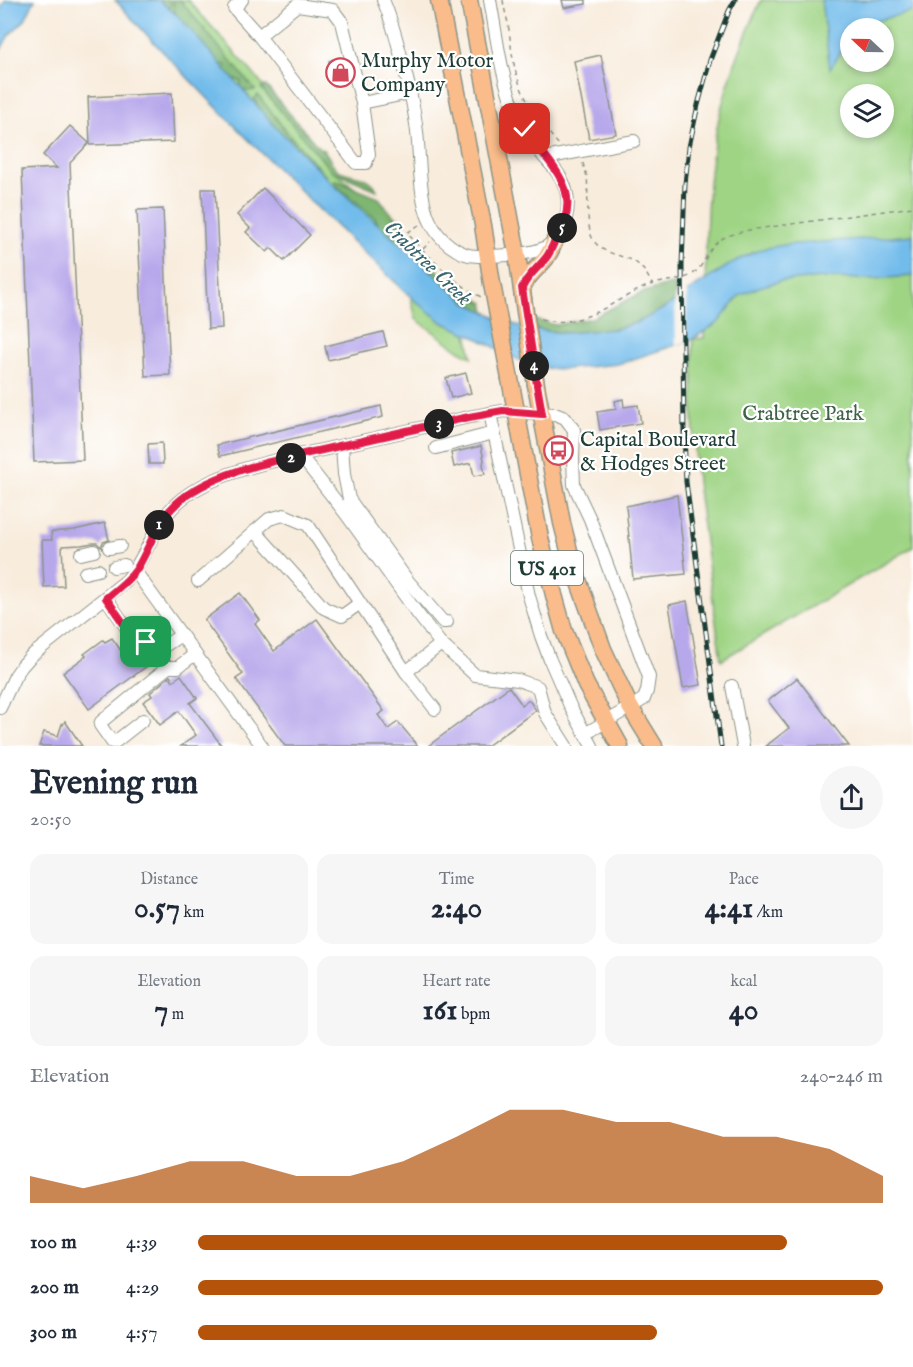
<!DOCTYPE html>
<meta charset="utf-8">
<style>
:root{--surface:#fff;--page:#f6f6f7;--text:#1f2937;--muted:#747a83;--accent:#b45309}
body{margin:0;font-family:"IM FELL English",serif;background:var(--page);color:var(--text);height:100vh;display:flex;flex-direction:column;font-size:22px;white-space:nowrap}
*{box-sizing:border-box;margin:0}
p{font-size:20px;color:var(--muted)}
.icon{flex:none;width:33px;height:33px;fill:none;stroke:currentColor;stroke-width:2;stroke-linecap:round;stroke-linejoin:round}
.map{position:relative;height:746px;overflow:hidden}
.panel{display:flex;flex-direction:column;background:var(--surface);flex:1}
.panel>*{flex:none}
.needle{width:39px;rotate:292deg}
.controls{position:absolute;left:840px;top:18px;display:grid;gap:12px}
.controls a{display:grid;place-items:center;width:54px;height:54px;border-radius:50%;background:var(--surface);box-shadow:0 3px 9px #0003;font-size:30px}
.pin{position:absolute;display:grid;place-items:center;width:51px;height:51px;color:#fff;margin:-26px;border-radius:12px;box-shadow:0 3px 9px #0006}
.km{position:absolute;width:30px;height:30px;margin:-15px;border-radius:50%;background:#222;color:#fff;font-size:16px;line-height:30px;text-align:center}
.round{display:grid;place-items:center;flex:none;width:63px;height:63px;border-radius:32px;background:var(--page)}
.summary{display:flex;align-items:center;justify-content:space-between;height:102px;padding:0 30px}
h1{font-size:33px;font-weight:700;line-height:45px}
.metrics{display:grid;grid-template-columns:repeat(3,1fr);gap:9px;height:102px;padding:6px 30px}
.metrics div{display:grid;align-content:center;border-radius:15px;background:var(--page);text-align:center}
.metrics b{font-size:30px;font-weight:700}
.metrics small{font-size:16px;font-weight:400}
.metrics p{font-size:16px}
.chart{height:168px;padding:12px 30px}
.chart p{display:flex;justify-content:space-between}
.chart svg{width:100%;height:108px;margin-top:6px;fill:var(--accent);opacity:.7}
ul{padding:0 30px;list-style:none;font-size:20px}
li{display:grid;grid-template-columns:96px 72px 1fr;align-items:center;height:45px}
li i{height:15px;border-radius:8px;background:var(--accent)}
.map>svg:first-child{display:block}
</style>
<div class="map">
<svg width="913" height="746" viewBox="0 0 913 746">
<rect width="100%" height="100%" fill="#fff"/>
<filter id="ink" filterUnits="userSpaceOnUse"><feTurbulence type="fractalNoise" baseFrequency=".0167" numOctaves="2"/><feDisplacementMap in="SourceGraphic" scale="12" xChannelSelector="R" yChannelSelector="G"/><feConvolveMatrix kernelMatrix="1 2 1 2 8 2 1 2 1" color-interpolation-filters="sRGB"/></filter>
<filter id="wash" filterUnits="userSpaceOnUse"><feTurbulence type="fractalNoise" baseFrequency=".008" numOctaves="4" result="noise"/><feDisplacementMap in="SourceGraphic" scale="24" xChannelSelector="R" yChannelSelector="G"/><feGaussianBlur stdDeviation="1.35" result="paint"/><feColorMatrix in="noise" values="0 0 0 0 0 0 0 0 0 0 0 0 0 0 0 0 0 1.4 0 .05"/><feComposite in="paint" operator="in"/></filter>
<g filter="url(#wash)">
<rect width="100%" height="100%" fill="#f8ecdc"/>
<g fill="#9fd484" stroke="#5f885c" stroke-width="1.5" fill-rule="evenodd">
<polygon points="132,0 188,0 252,72 326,165 367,198 402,221 404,269 463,315 472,357 460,351 416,319 404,269"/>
<path d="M761,0h152v547l-192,113 -24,-178 -4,-63v-80l11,-1c3,-66 -1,-134 11,-200 8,-48 26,-93 46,-138zM850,28h34v34h-34zM850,94h34v34h-34z"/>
</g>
<g fill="#7fb672" stroke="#4f7a53" stroke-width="1.5">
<polygon points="151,0 180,0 255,90 248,91 240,89 241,81 236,79 234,85 222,71 226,68 226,66 223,64 219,68 174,16 176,14 173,8 174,3 171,3 169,10"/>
<path d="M266,86l52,61c12,5 11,18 22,24 13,6 31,4 37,19l-45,-19 -71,-83z"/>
<polygon points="258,95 290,136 326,176 319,176 252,109 257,104 254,99"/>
<polygon points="335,180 379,198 419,248 412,248 397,237 385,234 380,228 375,218 335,184"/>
<path d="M421,255c19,18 40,37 63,48l2,9 -15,-3 -53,-44z"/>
<path d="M675,283v18c-40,30 -94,38 -142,27l-2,-9 25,6 36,-7 49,-25z"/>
</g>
<g fill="#72bceb" stroke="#487c90" stroke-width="1.5">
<polygon points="6,0 35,0 24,21 9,35 0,51 0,9"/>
<path d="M115,0h44l21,18 94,107 61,61 132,117 45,21 34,7 18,2 52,-4 23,-7 29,-16 25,-18 44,-28 24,-11 23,-4 129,-10v41l-41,3 -48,-1 -44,3 -21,6 -20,9 -21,27 -27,17 -73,24 -52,5 -22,-1 -27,-9 -40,-21 -35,-16 -30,-24c-102,-96 -203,-194 -297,-298z"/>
<polygon points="821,0 913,0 913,11 858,26 856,28 850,28 850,37 830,69"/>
</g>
<polygon fill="#f8ecdc" points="687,288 686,342 676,345 675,297"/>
<g id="blocks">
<g fill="#b7a7eb">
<polygon points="562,0 586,0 586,4 564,8"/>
<polygon points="601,55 616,134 589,139 574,61"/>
<polygon points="340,58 345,84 334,86 329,61"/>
<polygon points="172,93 174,142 90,145 88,97"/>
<polygon points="70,126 89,143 70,163 83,460 34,462 22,170 57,168 43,155"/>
<polygon points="263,188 310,235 284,261 271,248 267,252 246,232 250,228 237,215"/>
<polygon points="202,189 215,189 222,328 208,329"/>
<polygon points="163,209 170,375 145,376 137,210"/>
<polygon points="383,332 387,346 328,360 325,346"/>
<polygon points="466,373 471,393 451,398 446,378"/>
<polygon points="623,399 624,407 638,405 641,423 600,430 597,412 616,409 615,401"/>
<polygon points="381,406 383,417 220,456 217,445"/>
<polygon points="162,443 163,464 149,464 148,444"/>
<polygon points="481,446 484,460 483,464 485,474 474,476 471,463 454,467 451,453"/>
<polygon points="677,495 686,574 633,579 626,506"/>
<polygon points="105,523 109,540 103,542 101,547 97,543 93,543 81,545 62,546 64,586 44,587 42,540 52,540 51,532 74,530"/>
<polygon points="240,593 260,620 255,624 274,651 317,619 384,711 378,715 388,729 398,722 418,746 285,746 236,679 243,674 204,620"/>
<polygon points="687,601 701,685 683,688 669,605"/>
<polygon points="112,638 122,652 134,644 155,660 89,709 63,673 86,656 84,654 103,640 105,642"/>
<polygon points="181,675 197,698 190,703 222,746 181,746 196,735 179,711 160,725 143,702 152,696 150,693 170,676 173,681"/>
<polygon points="797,678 849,746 766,746 789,728 768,701"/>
<polygon points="509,687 522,705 529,700 536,710 487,746 428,746"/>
<polygon points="65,721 82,746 39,746 44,732 58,736 62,724 63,725"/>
</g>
</g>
</g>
<g filter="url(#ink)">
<use href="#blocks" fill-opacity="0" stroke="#8c9488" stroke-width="1.5"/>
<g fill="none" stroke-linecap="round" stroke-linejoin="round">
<defs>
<g id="minor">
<polyline points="242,0 234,8 259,36"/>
<path d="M383,0c8,18 13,37 18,56 7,25 13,50 16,76 3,25 2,68 13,89 8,18 29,36 49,35 18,0 52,-1 67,-9 11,-6 17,-18 20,-29 3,-12 2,-25 -3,-36 -4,-10 -12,-17 -19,-25 -10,-13 -20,-27 -27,-42 -16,-36 -20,-77 -27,-115"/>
<polygon points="297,5 333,10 342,22 362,103 369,154 366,163 356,163 259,36"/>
<polyline points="362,103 410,93"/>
<polyline points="545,158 634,141"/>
<polyline points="490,413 529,596 541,636 550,660 571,708 592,746"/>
<polyline points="342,446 344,474 349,499 408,581 443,622 447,622"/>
<polyline points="436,448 494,433"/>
<polyline points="300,455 346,514 417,613 441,644 475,675 518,680 538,687 545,713 566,746"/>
<polyline points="255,531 324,608 342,616 360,603"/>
<polyline points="109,548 120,546"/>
<polyline points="81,554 94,551"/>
<polyline points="114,567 124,565"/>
<polyline points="135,571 262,746"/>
<polyline points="85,573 98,570"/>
<polyline points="198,581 269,519 284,515 308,525 406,672 441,644"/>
<polyline points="106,598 126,627 157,651 181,635"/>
<polyline points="406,672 435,709"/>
<polyline points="732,686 743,746"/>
<path d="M0,708l15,-32 7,-10 9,-10 96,-76c20,-24 27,-56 50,-77 36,-33 110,-45 158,-56 45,-10 89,-20 134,-30l34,-6 52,3 10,4 9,12 -1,29 1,26 16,34 59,158 -2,14 -3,8 -59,35"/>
<polyline points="143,720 115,742 112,742 100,725 101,722 168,667 178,667 195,654"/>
</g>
<g id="major">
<polyline points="439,0 483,225 492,284"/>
<polyline points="469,0 517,254 523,298"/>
<path d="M522,288c5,-13 16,-20 24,-30 4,-6 7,-12 9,-18"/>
<polyline points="510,379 540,538 554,595 564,631 586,685 620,746"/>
<polyline points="536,385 562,523 573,566 603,649 630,707 654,746"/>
</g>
</defs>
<use href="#minor" stroke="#8c9488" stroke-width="14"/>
<use href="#major" stroke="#8c9488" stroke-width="19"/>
<g stroke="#8c9488" stroke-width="1.5" stroke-dasharray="4.5 4.5" stroke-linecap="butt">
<path d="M503,0c1,8 3,15 5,23 3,20 4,40 11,59 8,24 24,44 40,63"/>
<path d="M583,163c1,5 3,9 4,14 2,16 -2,52 7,64 10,14 27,13 41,21 9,6 12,13 17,22"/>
<path d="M419,225l-12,8c21,23 47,50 74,64"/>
<polyline points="423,249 430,242"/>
<path d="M541,319c44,12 74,-22 112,-35 11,-3 32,-4 40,-10 8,-6 12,-15 17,-23 9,-15 23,-17 39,-21l164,-23"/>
</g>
<use href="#minor" stroke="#fff" stroke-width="12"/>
<use href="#major" stroke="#f9bc8a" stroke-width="16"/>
<defs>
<polyline id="rail" points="721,746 686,482 684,433 682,265 685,184 689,147 698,105 710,60 729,11 735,0"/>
</defs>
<use href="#rail" stroke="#1f3d34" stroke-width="5"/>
<use href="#rail" stroke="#fff" stroke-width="3" stroke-dasharray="9" stroke-linecap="butt"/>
<defs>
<g id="major-bridge">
<polyline points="492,284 510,379"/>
<polyline points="523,298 536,385"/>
</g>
</defs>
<use href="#major-bridge" stroke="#8c9488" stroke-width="19" stroke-linecap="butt"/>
<use href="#major-bridge" stroke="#f9bc8a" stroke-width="16"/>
</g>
</g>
<g fill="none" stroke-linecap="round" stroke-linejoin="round" filter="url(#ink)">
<defs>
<path id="route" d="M146,642l-20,-15 -20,-29c10,-8 22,-17 30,-28 14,-22 20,-48 40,-66 37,-35 114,-46 163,-58 44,-9 87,-20 130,-29l34,-6 39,3 -5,-29 -15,-97c6,-14 18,-21 26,-33 3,-5 5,-11 8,-16 30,-49 -5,-71 -31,-110"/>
</defs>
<use href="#route" stroke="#fff" stroke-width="12"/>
<use href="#route" stroke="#e11d48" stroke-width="8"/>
</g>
<defs>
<symbol id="shop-ring" viewBox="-11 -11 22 22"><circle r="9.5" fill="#fff" stroke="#d1495b" stroke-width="1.5"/><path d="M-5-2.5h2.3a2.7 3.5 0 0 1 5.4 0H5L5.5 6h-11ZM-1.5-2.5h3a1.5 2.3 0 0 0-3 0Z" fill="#d1495b"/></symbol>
<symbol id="bus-ring" viewBox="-11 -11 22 22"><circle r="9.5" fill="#fff" stroke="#d1495b" stroke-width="1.5"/><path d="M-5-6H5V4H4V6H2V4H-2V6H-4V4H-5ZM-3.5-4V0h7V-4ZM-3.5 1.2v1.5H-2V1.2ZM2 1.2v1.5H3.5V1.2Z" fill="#d1495b"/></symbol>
</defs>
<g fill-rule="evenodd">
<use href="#shop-ring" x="324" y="56" width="33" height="33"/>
<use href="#bus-ring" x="542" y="434" width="33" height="33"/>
</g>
<g text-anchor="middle" stroke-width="4.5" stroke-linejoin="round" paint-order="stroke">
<rect fill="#fff" stroke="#627771" stroke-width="1.5" x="511" y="551" width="72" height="34" rx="4.5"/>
<g font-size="20" font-weight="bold" fill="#1f3d34">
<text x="547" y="575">US 401</text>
</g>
<g font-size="21" fill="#1f3d34" stroke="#fff" text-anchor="start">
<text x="361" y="67">Murphy Motor<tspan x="361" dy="24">Company</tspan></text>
<text x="580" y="446">Capital Boulevard<tspan x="580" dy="24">&amp; Hodges Street</tspan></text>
</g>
<g font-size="21" fill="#3f6348" stroke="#fff">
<text x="803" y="420">Crabtree Park</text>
</g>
<g font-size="22" font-style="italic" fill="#38636b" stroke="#fff">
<text transform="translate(429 262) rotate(44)" y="8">Crabtree Creek</text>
</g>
</g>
</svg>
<div class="controls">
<a><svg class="needle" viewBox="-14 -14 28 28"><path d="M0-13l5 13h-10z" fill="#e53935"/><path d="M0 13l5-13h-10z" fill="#747a83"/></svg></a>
<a><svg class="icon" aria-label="layers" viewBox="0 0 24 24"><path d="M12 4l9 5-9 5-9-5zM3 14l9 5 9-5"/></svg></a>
</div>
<div class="pin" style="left:146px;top:642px;background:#1e9e55"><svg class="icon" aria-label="arrive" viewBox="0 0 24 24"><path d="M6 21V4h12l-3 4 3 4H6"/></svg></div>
<div class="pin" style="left:525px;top:129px;background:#d93025"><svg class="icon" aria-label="check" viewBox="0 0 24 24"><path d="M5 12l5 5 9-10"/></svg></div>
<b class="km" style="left:159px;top:525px">1</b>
<b class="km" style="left:291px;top:458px">2</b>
<b class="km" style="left:439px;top:424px">3</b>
<b class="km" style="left:534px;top:366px">4</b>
<b class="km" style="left:562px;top:228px">5</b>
</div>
<section class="panel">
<div class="summary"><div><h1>Evening run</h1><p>20:50</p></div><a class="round"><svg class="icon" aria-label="share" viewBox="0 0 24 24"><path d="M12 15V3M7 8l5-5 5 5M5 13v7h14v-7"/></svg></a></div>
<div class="metrics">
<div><p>Distance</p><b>0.57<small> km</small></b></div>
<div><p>Time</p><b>2:40</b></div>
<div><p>Pace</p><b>4:41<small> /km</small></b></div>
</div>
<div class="metrics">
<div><p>Elevation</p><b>7<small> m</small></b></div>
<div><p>Heart rate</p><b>161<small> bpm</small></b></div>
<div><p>kcal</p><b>40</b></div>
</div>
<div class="chart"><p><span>Elevation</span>240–246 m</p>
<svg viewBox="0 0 160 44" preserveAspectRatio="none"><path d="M0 44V33L10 38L20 33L30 27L40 27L50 33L60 33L70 27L80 17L90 6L100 6L110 11L120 11L130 17L140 17L150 22L160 33V44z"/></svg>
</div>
<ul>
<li><b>100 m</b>4:39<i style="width:86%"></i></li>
<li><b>200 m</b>4:29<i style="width:100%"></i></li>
<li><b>300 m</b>4:57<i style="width:67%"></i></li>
</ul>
</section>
